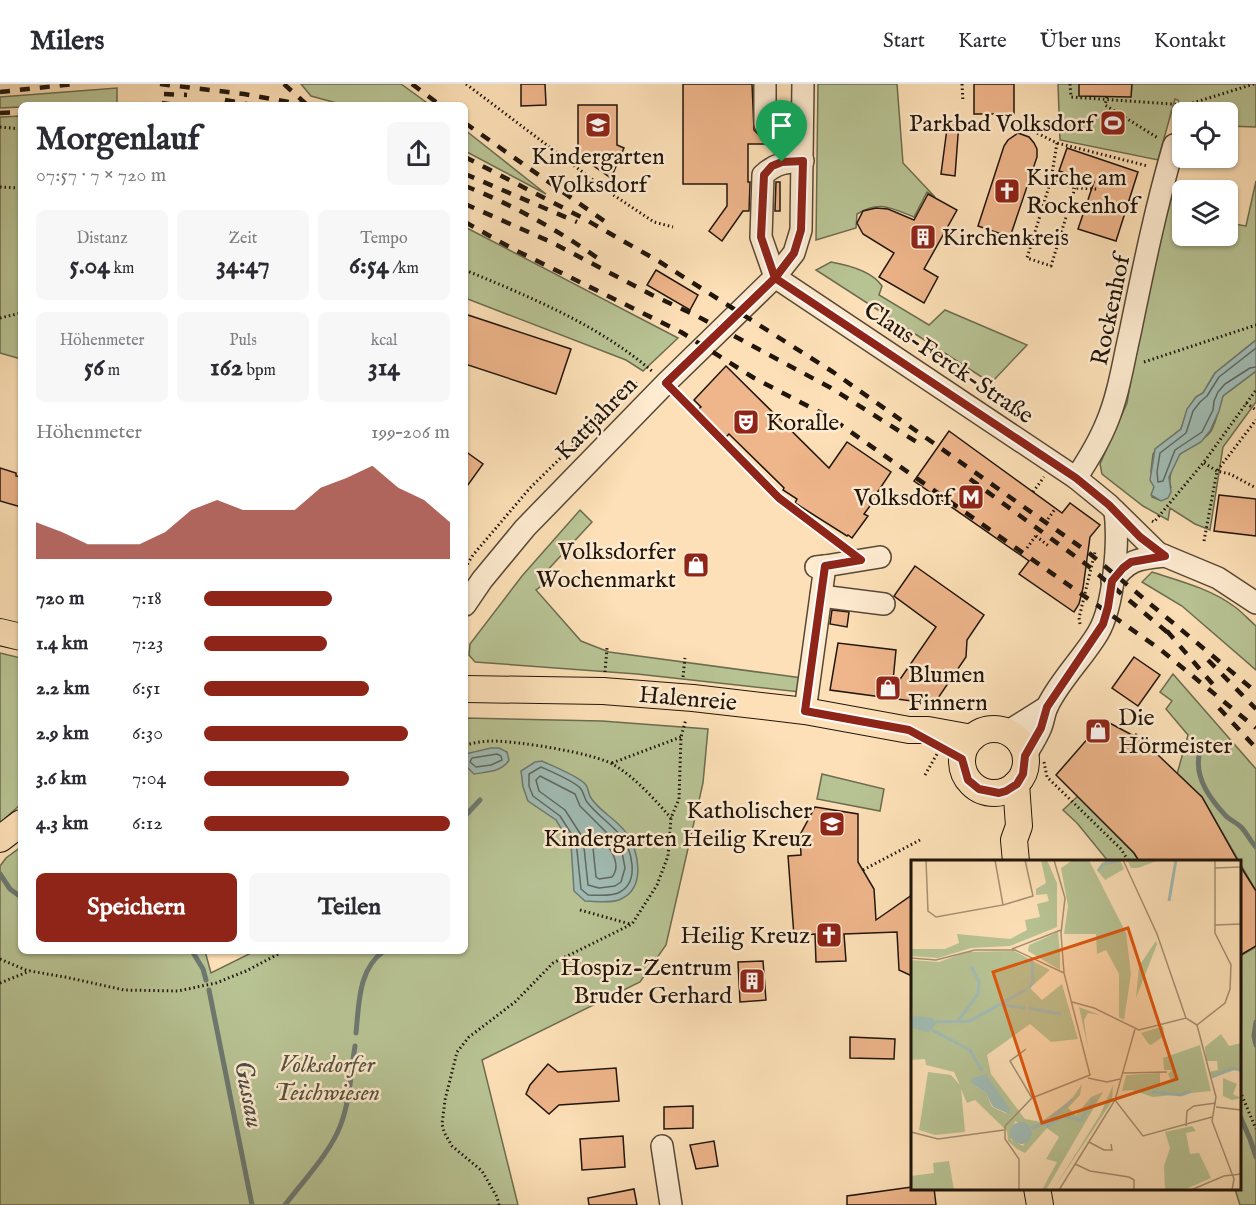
<!DOCTYPE html>
<html lang="de">
<meta charset="utf-8">
<style>
:root{--surface:#fff;--page:#f7f7f7;--text:#2b2b33;--muted:#7c7c81;--line:#e1e1e2;--accent:#8f2418}
body{margin:0;font-family:"IM FELL English",serif;background:var(--page);color:var(--text);height:100vh;display:flex;flex-direction:column;font-size:22px;white-space:nowrap}
*{box-sizing:border-box;margin:0}
p{font-size:20px;color:var(--muted)}
.icon{flex:none;width:33px;height:33px;fill:none;stroke:currentColor;stroke-width:2;stroke-linecap:round;stroke-linejoin:round}
.map{position:relative;flex:1;overflow:hidden}
.drawer{position:absolute;left:18px;top:18px;width:450px;height:852px;display:flex;flex-direction:column;background:var(--surface);border-radius:9px;box-shadow:0 2px 4px #0004}
.drawer>*{flex:none}
.fabs{position:absolute;left:1172px;top:18px;display:grid;gap:12px}
.fabs a{display:grid;place-items:center;width:66px;height:66px;border-radius:9px;background:var(--surface);box-shadow:0 2px 4px #0004;font-size:30px}
.pin{position:absolute;display:grid;place-items:center;width:51px;height:51px;color:#fff;margin:-62px -26px;border-radius:50% 50% 50% 0;rotate:-45deg;box-shadow:0 0 6px #0007}
.pin .icon{rotate:45deg}
.round{display:grid;place-items:center;flex:none;width:63px;height:63px;border-radius:9px;background:var(--page)}
.overview{display:flex;align-items:center;justify-content:space-between;height:102px;padding:0 18px}
h1{font-size:33px;font-weight:700;line-height:45px}
.stats{display:grid;grid-template-columns:repeat(3,1fr);gap:9px;height:102px;padding:6px 18px}
.stats div{display:grid;align-content:center;border-radius:9px;background:var(--page);text-align:center}
.stats b{font-size:26px;font-weight:700}
.stats small{font-size:16px;font-weight:400}
.stats p{font-size:16px}
.chart{height:168px;padding:12px 18px}
.chart p{display:flex;justify-content:space-between}
.chart svg{width:100%;height:108px;margin-top:6px;fill:var(--accent);opacity:.7}
.action{display:flex;gap:12px;margin-top:auto;padding:12px 18px}
.action a{flex:1;height:69px;border-radius:9px;background:var(--accent);color:#fff;font-size:24px;font-weight:700;line-height:69px;text-align:center}
.action a+a{background:var(--page);color:var(--text)}
ul{padding:0 18px;list-style:none;font-size:20px}
li{display:grid;grid-template-columns:96px 72px 1fr;align-items:center;height:45px}
li i{height:15px;border-radius:8px;background:var(--accent)}
header{display:flex;align-items:center;gap:36px;box-sizing:border-box;height:84px;padding:0 30px;background:var(--surface);border-bottom:2px solid var(--line)}
header strong{font-size:28px}
nav{display:flex;gap:33px;margin-inline-start:auto;font-size:21px}
.map>svg:first-child{display:block}
</style>
<header>
<strong>Milers</strong>
<nav><a>Start</a><a>Karte</a><a>Über uns</a><a>Kontakt</a></nav>
</header>
<div class="map">
<svg width="1256" height="1121" viewBox="0 0 1256 1121">
<rect width="100%" height="100%" fill="#fde0b7"/>
<filter id="stains"><feTurbulence type="fractalNoise" baseFrequency=".00333" numOctaves="4"/><feColorMatrix values="0 0 0 0 .2 0 0 0 0 .09 0 0 0 0 .02 0 0 0 .5 -.17"/></filter>
<radialGradient id="worn" r=".72"><stop offset=".6" stop-color="#630" stop-opacity="0"/><stop offset="1" stop-color="#630" stop-opacity=".3"/></radialGradient>
<g fill="#b8c394" stroke="#6c6c50" stroke-width="1.5">
<polygon points="301,0 401,0 430,21 344,21 311,12"/>
<path d="M818,0h79l6,79 32,34 -8,-5 -13,25c-23,-9 -35,-17 -57,-3l-1,14 -40,12z"/>
<polygon points="1058,0 1256,0 1256,43 1227,42 1227,28 1182,28 1182,50 1177,48 1180,23 1178,16 1175,15 1158,76 1060,56"/>
<polygon points="117,4 117,21 21,21 21,23 0,24 0,13"/>
<polygon points="21,32 21,275 0,269 0,33"/>
<polygon points="465,46 546,110 465,67"/>
<path d="M1256,97v159l-41,33 -12,20 -7,4 -8,12 -7,20 -22,17 -6,8 -2,17 3,16 -2,10 8,3 11,-13c-4,-9 3,-27 10,-34 9,-10 21,-9 30,-22 7,-12 7,-24 12,-35l33,-25v31l-33,45 -13,83 -15,-6 -25,-16 -2,12 -25,-14 -41,-32 -2,-10 27,-61 8,-48 34,-155 8,-2 -3,12 8,2v24h45v-13l19,3z"/>
<polygon points="465,143 678,254 643,287 626,276 465,214"/>
<path d="M831,178c17,3 41,9 51,24l-3,9 50,30 16,-15 82,35 -36,38 -175,-113z"/>
<polygon points="580,426 592,438 544,490 550,496 536,506 581,557 609,568 802,594 800,608 637,590 475,578 469,571 470,560 522,492"/>
<path d="M1152,488c28,9 59,17 83,35 7,5 14,13 21,19v44l-74,-64 -40,-24z"/>
<polygon points="0,569 21,574 21,720 0,739"/>
<polygon points="1173,590 1256,685 1256,807 1202,713 1177,690 1188,651 1166,625 1172,617 1160,608"/>
<polygon points="465,634 602,637 708,645 703,699 666,861 640,898 482,976 518,1121 0,1121 0,782 6,774 21,763 21,867 205,867 211,889 255,867 465,867"/>
<polygon points="822,690 884,705 880,727 817,715"/>
<polygon points="1078,712 1134,769 1139,777 1108,777 1077,739 1063,726"/>
<polygon points="1256,863 1256,1121 1240,1121 1235,1105 1240,1104 1240,872"/>
</g>
<g fill="#a1bcb5" stroke="#6d7971" stroke-width="1.5">
<polygon points="1256,256 1256,287 1223,312 1219,327 1210,347 1201,358 1180,370 1169,393 1171,408 1168,414 1161,417 1151,411 1154,403 1150,396 1155,365 1181,345 1187,325 1196,313 1203,309 1215,289"/>
<path d="M491,664h8l8,4 2,8c-7,12 -23,12 -35,14l-9,-9v-11z"/>
<path d="M542,677c10,5 37,15 44,24 3,4 2,9 5,13 9,14 27,22 36,36 12,17 19,54 -6,65 -9,5 -26,2 -36,2l-11,-10 -3,-47 -15,-24 -28,-19 -5,-14 -2,-16 14,-9z"/>
</g>
<g fill="none" stroke-linecap="round" stroke-linejoin="round">
<g stroke="#606860" stroke-width="1.5">
<polyline points="1256,264 1219,293 1207,312 1200,318 1193,327 1186,349 1160,369 1157,388 1158,398 1163,397 1175,366 1202,348 1213,326 1214,317 1218,308 1225,300 1250,284 1256,283"/>
<polygon points="497,670 501,672 502,676 491,681 476,683 470,678 472,674"/>
<path d="M541,683c9,4 35,15 40,22 3,4 3,9 6,13 9,12 23,21 33,33 12,14 20,46 0,57 -8,5 -23,3 -32,3l-7,-6 -5,-48 -16,-25 -27,-20 -4,-10v-12z"/>
<polygon points="540,692 575,710 580,722 615,757 622,768 625,784 621,798 615,802 599,804 588,801 583,754 565,726 539,707 536,696"/>
<path d="M594,751c14,6 29,29 18,42l-13,2 -3,-2 -4,-39z"/>
</g>
<g stroke="#6d7971" stroke-width="5">
<path d="M1199,672c-4,23 12,44 27,60 4,4 11,7 15,11 6,6 9,14 15,20"/>
<polyline points="465,732 480,716"/>
<polyline points="0,790 10,805 21,813"/>
<polyline points="192,867 203,885 206,896"/>
<polyline points="209,906 252,1121"/>
<polyline points="1256,938 1254,952 1256,961"/>
<path d="M356,949c3,-29 2,-64 28,-82"/>
<polyline points="1240,1032 1250,1055 1256,1073"/>
<path d="M285,1121c18,-24 46,-53 56,-81 9,-24 10,-53 14,-78"/>
</g>
</g>
<g fill="#efb58b" stroke="#20150c" stroke-width="1.5">
<polygon points="521,0 545,0 546,21 521,22"/>
<polygon points="683,0 752,0 754,46 759,51 771,51 771,60 748,60 748,98 750,98 749,127 743,127 722,157 709,147 727,122 727,100 683,100"/>
<rect x="974" y="0" width="40" height="30"/>
<polygon points="1079,0 1132,0 1131,13 1079,12"/>
<polygon points="578,21 617,21 617,61 624,64 611,94 578,71"/>
<polygon points="948,37 959,38 955,92 941,90"/>
<polygon points="1018,49 1029,53 1034,59 1037,65 1037,73 1010,153 978,142 1004,62 1008,56"/>
<polygon points="1067,64 1138,88 1116,157 1078,145 1094,98 1059,87"/>
<polygon points="776,98 780,98 780,127 775,127"/>
<polygon points="928,110 957,126 924,185 938,193 924,219 879,193 894,169 863,150 857,139 863,127 876,124 888,125 914,136"/>
<polygon points="656,186 698,211 690,226 647,201"/>
<polygon points="465,230 571,265 556,310 465,280"/>
<polygon points="726,282 829,384 847,358 891,388 869,421 870,422 864,430 868,432 852,454 848,451 847,452 795,419 797,415 783,406 784,404 729,350 725,354 697,326 701,323 694,316"/>
<polygon points="949,347 1062,429 1070,419 1100,441 1090,453 1083,504 1079,520 1074,528 1019,490 1029,477 914,397"/>
<polygon points="465,367 483,380 465,405"/>
<polygon points="0,384 16,389 16,392 21,393 21,423 0,417"/>
<polygon points="1219,411 1256,415 1256,452 1214,447"/>
<polygon points="915,482 984,531 967,556 966,573 934,620 830,606 838,559 896,566 892,607 936,543 894,512"/>
<polygon points="832,526 849,528 847,543 830,540"/>
<polygon points="1134,573 1160,591 1138,622 1112,604"/>
<polygon points="1102,635 1134,652 1136,650 1202,713 1238,777 1139,777 1134,769 1056,691 1090,652"/>
<polygon points="815,723 858,730 858,778 874,805 876,836 912,811 912,892 899,886 897,848 844,850 846,877 816,878 815,850 794,852 788,772 801,771 800,751"/>
<polygon points="1239,780 1256,807 1256,862 1239,872"/>
<polygon points="763,877 766,916 740,918 738,878"/>
<polygon points="850,953 895,955 894,975 850,974"/>
<polygon points="548,980 558,988 616,984 619,1017 559,1021 549,1030 526,1010 530,1001"/>
<polygon points="693,1022 693,1044 664,1045 664,1023"/>
<polygon points="623,1052 625,1083 582,1086 580,1055"/>
<polygon points="714,1057 718,1082 696,1085 690,1061"/>
<polygon points="912,1103 934,1104 936,1121 847,1121 847,1112"/>
<polygon points="634,1105 637,1121 589,1121 588,1114"/>
</g>
<g fill="none" stroke-linecap="round" stroke-linejoin="round">
<defs>
<g id="minor">
<polyline points="765,40 765,0"/>
<polyline points="775,193 1076,394 1109,421 1158,469 1218,494 1256,519"/>
<path d="M775,193l-14,-40 2,-62c13,-12 23,-13 40,-14"/>
<path d="M1076,394c12,-18 23,-36 31,-56 12,-29 16,-59 23,-89 13,-63 26,-127 44,-188"/>
<polyline points="825,482 880,473"/>
<path d="M1112,497c18,-22 25,-22 53,-25"/>
<polyline points="821,512 884,520"/>
<polyline points="465,521 482,496 525,444 666,299 775,193 794,169 801,146 803,0"/>
<polyline points="805,627 825,482 816,483"/>
<polyline points="1007,648 1047,623"/>
<path d="M1025,672c6,-10 12,-19 16,-29 3,-7 3,-15 7,-22 13,-26 35,-47 50,-72 16,-27 21,-91 17,-122"/>
<polyline points="662,1062 671,1121"/>
</g>
<g id="major">
<polyline points="0,548 21,553"/>
<polyline points="465,605 603,607 693,614 805,627 909,646 928,646 972,654"/>
<circle cx="994" cy="677" r="32"/>
<polyline points="0,755 21,739"/>
<polyline points="1016,778 1014,756 1019,742 1016,700"/>
<polyline points="1037,1104 1040,1121"/>
</g>
</defs>
<use href="#minor" stroke="#574837" stroke-width="24"/>
<use href="#major" stroke="#20150c" stroke-width="28"/>
<g stroke="#20150c" stroke-width="3" stroke-dasharray="1.5 3" stroke-linecap="butt">
<polyline points="466,0 609,108 654,138 673,143"/>
<polyline points="962,0 963,18"/>
<polyline points="1070,0 1071,13 1186,21 1254,0"/>
<polyline points="1107,13 1105,21 1158,54"/>
<polyline points="1184,28 1186,21"/>
<polyline points="0,43 21,45"/>
<polyline points="1025,43 1057,59 1148,82"/>
<polyline points="1180,43 1182,35"/>
<polyline points="1057,59 1051,96 1027,174 1051,182 1075,104"/>
<polyline points="1051,96 1075,104 1097,105"/>
<polyline points="0,103 21,104"/>
<polyline points="1129,116 1139,119"/>
<path d="M465,186c65,27 134,55 188,102"/>
<polyline points="0,234 21,229"/>
<polyline points="1144,278 1256,241"/>
<polyline points="677,311 779,414 840,460"/>
<polyline points="1246,319 1256,326"/>
<polyline points="1204,379 1217,387 1230,390 1256,404"/>
<polyline points="1033,408 1044,393"/>
<polyline points="1048,435 1055,425"/>
<polyline points="1152,437 1154,438 1204,378 1256,306"/>
<polyline points="1036,452 1050,463"/>
<polyline points="1204,457 1217,387 1256,336"/>
<polyline points="1027,464 1037,450"/>
<polyline points="465,484 473,471 530,404 639,297"/>
<polyline points="1080,540 1079,534 1095,468"/>
<polyline points="605,588 607,564"/>
<polyline points="683,593 685,574"/>
<path d="M465,661c9,-2 18,-4 27,-4 25,0 103,12 122,24 22,13 40,34 57,53"/>
<polyline points="1044,678 1047,693 1121,765 1129,778"/>
<polyline points="612,679 681,653"/>
<polyline points="925,691 937,670"/>
<polyline points="863,786 920,756"/>
<polyline points="580,826 630,840"/>
<polyline points="0,875 28,887"/>
<polyline points="0,899 30,887 65,893 124,906 178,907 216,899 246,887 284,867"/>
<polyline points="1240,1007 1256,1045"/>
<polyline points="499,1121 497,1113 482,1087 452,1062 444,1048 442,1040 445,1016 457,968 469,953 515,918 553,879 632,840 657,801 668,772 671,734 679,715 681,653 686,635"/>
</g>
<use href="#minor" stroke="#feebd0" stroke-width="21"/>
<use href="#major" stroke="#fde0b7" stroke-width="26"/>
<g stroke="#20150c" stroke-width="4.5" stroke-dasharray="10 10" stroke-linecap="butt">
<polyline points="160,0 244,10 306,21"/>
<polyline points="284,0 306,20"/>
<polyline points="412,0 440,21"/>
<polyline points="0,8 74,0"/>
<polyline points="164,10 187,11"/>
<polyline points="225,16 252,21"/>
<polyline points="162,19 176,21"/>
<polyline points="0,29 21,28"/>
<polyline points="465,39 607,139"/>
<polyline points="465,73 581,133 660,178 833,288 1089,469 1256,608"/>
<polyline points="465,90 577,138"/>
<path d="M465,102c49,19 94,45 137,75"/>
<polyline points="465,120 551,158 652,211 695,231 831,304 923,362"/>
<polyline points="465,138 513,165 681,248 754,294 831,334 1161,566 1256,644"/>
<polyline points="970,395 1087,481 1173,553"/>
<polyline points="1167,547 1216,604"/>
<polyline points="1208,576 1256,625"/>
<polyline points="1219,624 1256,664"/>
</g>
</g>
<g fill="none" stroke-linecap="round" stroke-linejoin="round">
<defs>
<polyline id="route" points="782,78 772,82 764,91 761,153 775,194 666,299 779,414 861,476 825,482 805,627 909,646 962,675 968,696 979,705 999,709 1006,707 1017,700 1023,690 1025,672 1041,644 1047,623 1103,540 1108,523 1112,497 1123,484 1131,478 1165,472 1140,453 1109,421 1076,394 775,194 794,169 801,146 803,77 782,78"/>
</defs>
<use href="#route" stroke="#fff" stroke-width="12"/>
<use href="#route" stroke="#8f2418" stroke-width="8"/>
</g>
<defs>
<symbol id="stadium-square" viewBox="-11 -11 22 22"><rect x="-9" y="-9" width="18" height="18" rx="4" fill="#8f2418" stroke="#feebd0"/><path d="M0-5a6.5 5 0 1 0 0 10a6.5 5 0 1 0 0-10ZM-3.5-1.8h7v3.6h-7Z" fill="#fff"/></symbol>
<symbol id="school-square" viewBox="-11 -11 22 22"><rect x="-9" y="-9" width="18" height="18" rx="4" fill="#8f2418" stroke="#feebd0"/><path d="M0-5L7-2L0 1L-7-2ZM-4 1L0 2.5L4 1V4Q0 6-4 4Z" fill="#fff"/></symbol>
<symbol id="church-square" viewBox="-11 -11 22 22"><rect x="-9" y="-9" width="18" height="18" rx="4" fill="#8f2418" stroke="#feebd0"/><path d="M-1.2-6h2.4v3.5h3.3v2.4h-3.3V6h-2.4V-.1h-3.3v-2.4h3.3Z" fill="#fff"/></symbol>
<symbol id="building-square" viewBox="-11 -11 22 22"><rect x="-9" y="-9" width="18" height="18" rx="4" fill="#8f2418" stroke="#feebd0"/><path d="M-4-6H4V6H1V3H-1V6H-4ZM-2.5-4.3h1.7v1.8h-1.7ZM.8-4.3h1.7v1.8H.8ZM-2.5-1h1.7V.8h-1.7ZM.8-1h1.7V.8H.8Z" fill="#fff"/></symbol>
<symbol id="theatre-square" viewBox="-11 -11 22 22"><rect x="-9" y="-9" width="18" height="18" rx="4" fill="#8f2418" stroke="#feebd0"/><path d="M-5-5.5Q0-4 5-5.5V0Q5 5 0 6Q-5 5-5 0ZM-3.3-2.5H-1v1.5H-3.3ZM1-2.5H3.3v1.5H1ZM-2.8 1Q0 5.5 2.8 1Z" fill="#fff"/></symbol>
<symbol id="metro-square" viewBox="-11 -11 22 22"><rect x="-9" y="-9" width="18" height="18" rx="4" fill="#8f2418" stroke="#feebd0"/><path d="M-5.5 5V-5H-3L0 0L3-5H5.5V5H3V-.5L0 4L-3-.5V5Z" fill="#fff"/></symbol>
<symbol id="shop-square" viewBox="-11 -11 22 22"><rect x="-9" y="-9" width="18" height="18" rx="4" fill="#8f2418" stroke="#feebd0"/><path d="M-5-2.5h2.3a2.7 3.5 0 0 1 5.4 0H5L5.5 6h-11ZM-1.5-2.5h3a1.5 2.3 0 0 0-3 0Z" fill="#fff"/></symbol>
</defs>
<g fill-rule="evenodd">
<use href="#stadium-square" x="1098" y="24" width="30" height="30"/>
<use href="#school-square" x="583" y="26" width="30" height="30"/>
<use href="#church-square" x="992" y="92" width="30" height="30"/>
<use href="#building-square" x="908" y="138" width="30" height="30"/>
<use href="#theatre-square" x="731" y="323" width="30" height="30"/>
<use href="#metro-square" x="956" y="398" width="30" height="30"/>
<use href="#shop-square" x="681" y="466" width="30" height="30"/>
<use href="#shop-square" x="873" y="589" width="30" height="30"/>
<use href="#shop-square" x="1083" y="632" width="30" height="30"/>
<use href="#school-square" x="817" y="725" width="30" height="30"/>
<use href="#church-square" x="814" y="836" width="30" height="30"/>
<use href="#building-square" x="737" y="882" width="30" height="30"/>
</g>
<g text-anchor="middle" stroke-width="5" stroke-linejoin="round" paint-order="stroke">
<g font-size="24" fill="#20150c" stroke="#feebd0" text-anchor="end">
<text x="1094" y="47">Parkbad Volksdorf</text>
<text x="598" y="80" text-anchor="middle">Kindergarten<tspan x="598" dy="28">Volksdorf</tspan></text>
<text x="1026" y="101" text-anchor="start">Kirche am<tspan x="1026" dy="28">Rockenhof</tspan></text>
<text x="942" y="161" text-anchor="start">Kirchenkreis</text>
<text x="766" y="346" text-anchor="start">Koralle</text>
<text x="952" y="421">Volksdorf</text>
<text x="676" y="475">Volksdorfer<tspan x="676" dy="28">Wochenmarkt</tspan></text>
<text x="908" y="598" text-anchor="start">Blumen<tspan x="908" dy="28">Finnern</tspan></text>
<text x="1118" y="641" text-anchor="start">Die<tspan x="1118" dy="28">Hörmeister</tspan></text>
<text x="812" y="734">Katholischer<tspan x="812" dy="28">Kindergarten Heilig Kreuz</tspan></text>
<text x="810" y="859">Heilig Kreuz</text>
<text x="732" y="891">Hospiz-Zentrum<tspan x="732" dy="28">Bruder Gerhard</tspan></text>
</g>
<g font-size="24" fill="#20150c" stroke="#feebd0">
<text transform="translate(1110 226) rotate(-78)" y="8">Rockenhof</text>
<text transform="translate(949 278) rotate(34)" y="8">Claus-Ferck-Straße</text>
<text transform="translate(596 334) rotate(-46)" y="8">Kattjahren</text>
<text transform="translate(688 614) rotate(5)" y="8">Halenreie</text>
</g>
<g font-size="24" font-style="italic" fill="#55523c" stroke="#feebd0">
<text x="327" y="988">Volksdorfer<tspan x="327" dy="28">Teichwiesen</tspan></text>
</g>
<g font-size="26" font-style="italic" fill="#4d4f47" stroke="#feebd0">
<text transform="translate(250 1010) rotate(79)" y="9">Gussau</text>
</g>
</g>
<g transform="translate(911 776)">
<rect width="330" height="330" fill="#fde0b7"/>
<path d="M130,0h6l10,23v44l-47,19 -39,2 -33,10 -27,-2v-7h34l14,-6 -2,-9 53,5 17,-9 -2,-10 15,-3 -3,-13 12,-3 -2,-7 -11,1v-6l10,-6zM162,0h16l37,73 5,41 -7,46 -5,-3v-43l-13,-24 -9,4 -1,-20h-32l4,-28 -7,-38zM195,0h14l4,9 -19,11 -8,-10zM216,0h32l-21,8h-7zM147,72l2,20v18l-32,-19 1,-6zM245,81l1,3 -21,54 3,-32zM103,91l36,19 -20,18 12,12 20,-16 16,55 -27,3 -21,-18 -43,31 4,19 34,45 16,3 30,-22 11,-16 -2,11 -12,13 8,7 15,-18 12,-5 -57,98h-4l15,-28 -11,-3 13,-22 -12,-9 -22,25 -8,-4 -9,-8 -1,-10 -32,-31 -8,3 -6,-14 4,43 -30,3 -16,-5 9,-58 23,3 9,10 -6,-13 -28,-7 -1,-6 -14,1v-100l28,2 27,-10zM60,223l28,14 8,17 -15,-7 -6,-14zM104,261l17,8 -9,17 -12,-6zM168,147l21,8 -12,-2 -4,7 4,28zM252,166l1,10 -13,9 -3,-2 -7,-10zM310,174l8,12 12,-3v32l-3,-6 -26,9 -3,-6 9,-2 -1,-9h-11l-1,-14zM289,185l11,46 -58,6 -21,-7 -10,1 4,-16 34,-2v10l12,-1 -4,-8 4,-4h-8l-1,-12zM312,218l14,6 -4,10 8,4 -9,2 -9,-4zM202,225l-1,16 -59,89 47,-75zM281,266l4,5 -10,2 4,21 9,-1 12,25 -27,12h-19l-1,-24 6,-18 -5,-16zM38,301l5,29h-43v-14l23,-3 -1,-10z" fill="#b8c394" fill-rule="evenodd"/>
<path d="M4,156l18,2 3,6 -7,8 -18,-4v-11zM75,214l24,35 -1,5 -16,-7 -7,-14 -15,-10 1,-5zM99 273a11 11 0 1 1 22 0a11 11 0 1 1-22 0Z" fill="#a1bcb5"/>
<path fill="none" stroke="#a1bcb5" stroke-width="3" d="M187,11l5,-7 16,-3M258,41l7,-41M118,128l4,-6 -1,-21M90,145l25,3M117,148l33,6M47,161l20,-27 1,-12 -8,-16M24,162l35,-1 57,-32M21,170l38,20 12,21M301,217l20,-9 9,2M241,232l29,3 10,-4M135,267l18,-11 17,4 13,-21M120,268l15,-5 27,-24"/>
<path fill="none" stroke="#a58f73" stroke-width="1.5" d="M15,0l2,51 8,6 67,-12 -8,-45M212,0l34,74 29,84M304,8l26,-1M92,45l30,-9 -8,-36M304,65l26,-1M101,89l49,-19M0,98l25,2 39,-10h40l49,23M161,142l22,6 45,22 47,-12 11,7M286,165l28,-22 5,-14 1,-24 -16,-32v-73M286,165l19,72 -4,24 22,58 -2,11M115,189l-16,12 22,37M212,213l44,-1M177,218l19,4 13,-3M204,240l28,36 69,-19M305,247l25,3M275,266l1,-15 7,-5 22,-3M0,272l27,7 66,-9M178,282l15,8h8l-1,-6M164,304l15,7 39,6 5,3v10M108,330v-31l-14,-20v-13l27,-28 58,-23 -26,-102 -3,-40 4,-35 -11,-38M148,330l56,-90 20,-71M280,330l33,-14 17,-2"/>
<path fill="#de560c" fill-opacity="0.15" stroke="#de560c" stroke-width="3" d="M217,68l49,151 -135,44 -49,-151z"/>
<rect width="330" height="330" fill="none" stroke="#20150c" stroke-width="3"/>
</g>
<rect width="100%" height="100%" filter="url(#stains)"/>
<rect width="100%" height="100%" fill="url(#worn)"/>
</svg>
<div class="fabs">
<a><svg class="icon" aria-label="locate" viewBox="0 0 24 24"><circle cx="12" cy="12" r="6"/><path d="M12 2v4M12 18v4M2 12h4M18 12h4"/></svg></a>
<a><svg class="icon" aria-label="layers" viewBox="0 0 24 24"><path d="M12 4l9 5-9 5-9-5zM3 14l9 5 9-5"/></svg></a>
</div>
<div class="pin" style="left:782px;top:78px;background:#1e9e55"><svg class="icon" aria-label="arrive" viewBox="0 0 24 24"><path d="M6 21V4h12l-3 4 3 4H6"/></svg></div>
<section class="drawer">
<div class="overview"><div><h1>Morgenlauf</h1><p>07:57 · 7 × 720 m</p></div><a class="round"><svg class="icon" aria-label="share" viewBox="0 0 24 24"><path d="M12 15V3M7 8l5-5 5 5M5 13v7h14v-7"/></svg></a></div>
<div class="stats">
<div><p>Distanz</p><b>5.04<small> km</small></b></div>
<div><p>Zeit</p><b>34:47</b></div>
<div><p>Tempo</p><b>6:54<small> /km</small></b></div>
</div>
<div class="stats">
<div><p>Höhenmeter</p><b>56<small> m</small></b></div>
<div><p>Puls</p><b>162<small> bpm</small></b></div>
<div><p>kcal</p><b>314</b></div>
</div>
<div class="chart"><p><span>Höhenmeter</span>199–206 m</p>
<svg viewBox="0 0 160 44" preserveAspectRatio="none"><path d="M0 44V29L10 33L20 38L30 38L40 38L50 33L60 24L70 20L80 24L90 24L100 24L110 15L120 11L130 6L140 15L150 20L160 29V44z"/></svg>
</div>
<ul>
<li><b>720 m</b>7:18<i style="width:52%"></i></li>
<li><b>1.4 km</b>7:23<i style="width:50%"></i></li>
<li><b>2.2 km</b>6:51<i style="width:67%"></i></li>
<li><b>2.9 km</b>6:30<i style="width:83%"></i></li>
<li><b>3.6 km</b>7:04<i style="width:59%"></i></li>
<li><b>4.3 km</b>6:12<i style="width:100%"></i></li>
</ul>
<div class="action"><a>Speichern</a><a>Teilen</a></div>
</section>
</div>
